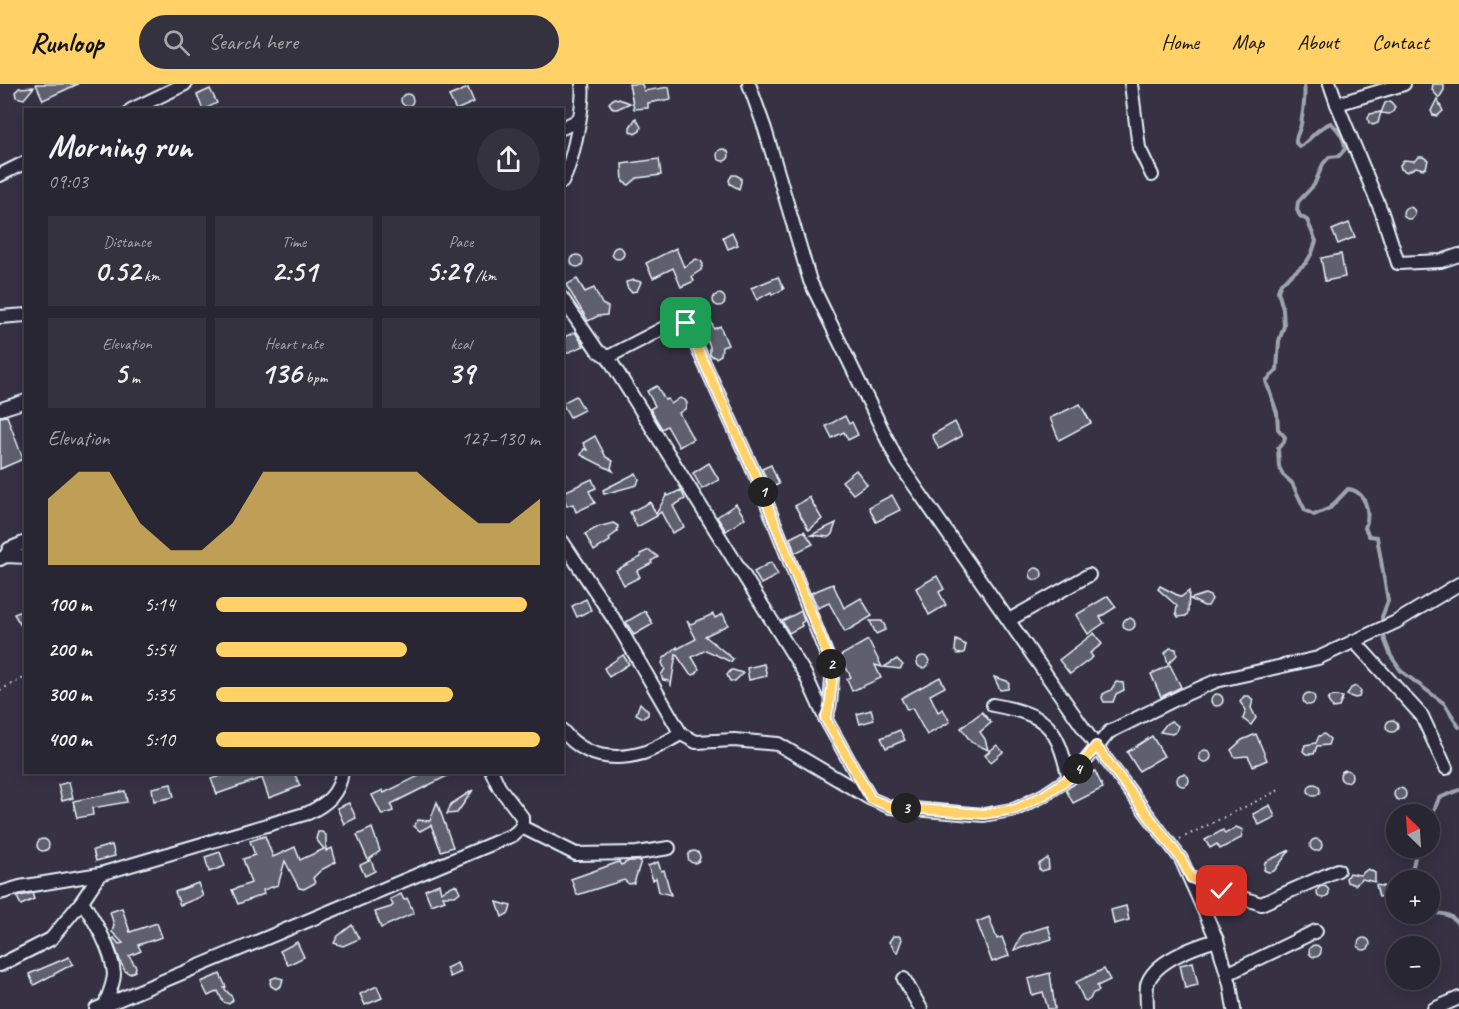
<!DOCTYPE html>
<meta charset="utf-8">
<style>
:root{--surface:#282633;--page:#34323f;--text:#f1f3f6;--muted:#a5a5ac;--line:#44434e;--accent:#ffd166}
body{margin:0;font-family:Caveat,sans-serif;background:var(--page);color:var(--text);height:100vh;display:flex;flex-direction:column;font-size:22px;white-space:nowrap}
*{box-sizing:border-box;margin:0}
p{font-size:20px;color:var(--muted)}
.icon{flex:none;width:33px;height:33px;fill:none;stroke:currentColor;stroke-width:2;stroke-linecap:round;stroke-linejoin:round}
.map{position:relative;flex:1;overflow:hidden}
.details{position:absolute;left:24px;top:24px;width:540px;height:666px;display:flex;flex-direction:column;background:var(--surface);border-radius:0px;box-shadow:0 3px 15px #0003,0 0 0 2px var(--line)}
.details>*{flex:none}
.needle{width:39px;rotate:335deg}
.fabs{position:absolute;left:1386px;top:720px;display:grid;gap:12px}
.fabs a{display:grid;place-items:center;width:54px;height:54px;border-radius:50%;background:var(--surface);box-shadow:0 3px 15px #0003,0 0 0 2px var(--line);font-size:30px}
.pin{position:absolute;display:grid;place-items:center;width:51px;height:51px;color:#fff;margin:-26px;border-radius:12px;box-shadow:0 3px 9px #0006}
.km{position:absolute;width:30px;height:30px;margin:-15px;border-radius:50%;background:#222;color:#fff;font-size:16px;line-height:30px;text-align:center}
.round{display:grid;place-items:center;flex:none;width:63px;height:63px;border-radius:32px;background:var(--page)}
.headline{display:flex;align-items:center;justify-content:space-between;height:102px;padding:0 24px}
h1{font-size:33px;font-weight:800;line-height:45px}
.metrics{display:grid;grid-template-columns:repeat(3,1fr);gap:9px;height:102px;padding:6px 24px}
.metrics div{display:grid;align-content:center;border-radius:0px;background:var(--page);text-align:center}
.metrics b{font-size:30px;font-weight:800}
.metrics small{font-size:16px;font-weight:400}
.metrics p{font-size:16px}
.chart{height:168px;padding:12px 24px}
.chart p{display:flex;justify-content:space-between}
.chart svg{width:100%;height:108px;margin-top:6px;fill:var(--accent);opacity:.7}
ul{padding:0 24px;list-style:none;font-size:20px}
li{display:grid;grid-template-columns:96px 72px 1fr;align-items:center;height:45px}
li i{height:15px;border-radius:8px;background:var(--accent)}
header{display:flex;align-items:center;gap:36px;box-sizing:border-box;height:84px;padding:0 30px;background:var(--accent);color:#111}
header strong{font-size:28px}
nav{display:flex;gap:33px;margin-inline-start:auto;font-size:21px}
.search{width:420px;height:54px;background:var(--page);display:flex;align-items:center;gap:15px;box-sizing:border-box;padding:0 21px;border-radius:33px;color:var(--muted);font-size:22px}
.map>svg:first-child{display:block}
</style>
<header>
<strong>Runloop</strong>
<div class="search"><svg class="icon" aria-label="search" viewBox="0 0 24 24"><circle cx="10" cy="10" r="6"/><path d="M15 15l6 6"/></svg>Search here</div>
<nav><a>Home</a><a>Map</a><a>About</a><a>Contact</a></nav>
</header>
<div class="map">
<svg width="1459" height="925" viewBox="0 0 1459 925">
<rect width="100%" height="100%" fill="#363244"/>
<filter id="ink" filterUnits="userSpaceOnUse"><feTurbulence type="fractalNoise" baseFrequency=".0167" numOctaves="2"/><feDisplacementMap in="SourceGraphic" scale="12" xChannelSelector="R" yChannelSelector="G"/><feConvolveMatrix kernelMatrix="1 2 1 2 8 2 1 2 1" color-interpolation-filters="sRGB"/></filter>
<g filter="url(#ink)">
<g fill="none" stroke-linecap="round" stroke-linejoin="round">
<g stroke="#a0a4af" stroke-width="4">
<path d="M1304,0c2,14 -1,27 -3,40 -1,8 -6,11 -5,19l4,4c12,-9 17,-19 31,-24 8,7 14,15 14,26l-6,7 -10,1 -6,7 -9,21 -16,17 -1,8 3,6 7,4 9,21 -4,12 -6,10 -25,20 -3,8 5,18 1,17 -5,15 -2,29 -11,11 11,32 1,16 7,8 -1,5 -6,6 1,19 4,8 9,8 13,27 9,5 16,-7 18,-19c18,2 23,24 17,39l4,8 8,1 11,64 -6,16 3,24 6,15 10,15 44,33 14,23"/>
<polyline points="1430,737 1439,714 1459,706"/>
<polyline points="1410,796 1417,764"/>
<path d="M1430,829c13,0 23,1 29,13"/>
</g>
</g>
<g fill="#605e6e" stroke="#e8f1f8" stroke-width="1.5">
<polygon points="36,0 78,0 43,16"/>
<polygon points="629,0 642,0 644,7 669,3 671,15 648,19 648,24 634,25"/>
<polygon points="1433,0 1444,0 1444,6 1439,14 1432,6"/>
<polygon points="34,3 24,15 16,13 15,8 19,4"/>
<polygon points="468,4 474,18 456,26 449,12"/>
<polygon points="210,5 217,19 203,26 197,11"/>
<circle cx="407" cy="16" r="6"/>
<polygon points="614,14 615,14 630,19 617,25 613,25 609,19"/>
<polygon points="1437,15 1443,27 1437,32 1433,31 1431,27"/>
<polygon points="1390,17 1395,23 1393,28 1389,30 1381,29 1385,19"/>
<polygon points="1381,28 1378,39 1373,41 1369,39 1368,34 1370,30"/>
<polygon points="636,34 641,43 640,47 635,50 630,47 630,43"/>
<circle cx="723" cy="71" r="6"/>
<polygon points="1419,73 1423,73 1428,76 1426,84 1423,85 1416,83 1407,88 1401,85 1400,81 1404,76 1414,77"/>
<polygon points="659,75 661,91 637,94 629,101 623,98 622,80"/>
<polygon points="732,91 736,91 741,94 741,98 739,105 730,100 729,96"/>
<circle cx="1409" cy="129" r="6"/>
<polygon points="1349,139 1355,153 1338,160 1332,146"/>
<polygon points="732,148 738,161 728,165 723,153"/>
<circle cx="618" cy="169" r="6"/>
<polygon points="676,164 684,183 696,175 701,177 703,180 701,186 692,192 694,197 681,203 673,184 653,194 646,179"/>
<polygon points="1341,170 1345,193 1325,197 1321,174"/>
<circle cx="577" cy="177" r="6"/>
<polygon points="778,193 784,205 772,211 771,208 757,216 751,204"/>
<polygon points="577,195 585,208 594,204 602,220 608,223 607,231 598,232 588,237 566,201"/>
<polygon points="634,196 641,198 637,207 631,208 627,203 626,198"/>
<circle cx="719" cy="216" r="6"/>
<polygon points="711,237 714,245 720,242 728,261 722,263 721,271 716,274 710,271 710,263 701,241"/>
<polygon points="575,248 584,262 562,271 562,254"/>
<polygon points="657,302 665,316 668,315 671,320 680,314 685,316 687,319 685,325 679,329 693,355 679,363 667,342 662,345 650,325 655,322 647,307"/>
<polygon points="576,312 584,326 570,333 562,319"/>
<polygon points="1080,320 1091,339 1059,356 1050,334"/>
<polygon points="7,332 23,375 0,385 0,333"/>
<polygon points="845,332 849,340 852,338 858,351 848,356 844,348 832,354 826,342"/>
<polygon points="955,338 962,352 939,365 932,351"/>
<polygon points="595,352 606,373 613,377 611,384 613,387 581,371 584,365 587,366 583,359"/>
<polygon points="709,379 719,396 702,405 693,389"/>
<polygon points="771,381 779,400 770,404 762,385"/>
<polygon points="856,386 867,400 853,410 842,397"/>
<polygon points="636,389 639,395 637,401 604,410 603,406"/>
<polygon points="592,395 596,404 589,407 595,419 576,428 573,420 567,422 562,409"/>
<polygon points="681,406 685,415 673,422 684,443 672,449 661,428 657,431 657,432 637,443 630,428 650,418 656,430 667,410 668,412"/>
<polygon points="892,411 900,426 876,438 869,423"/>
<polygon points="809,413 822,435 809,446 795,422"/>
<polygon points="736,420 745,434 726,447 717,433"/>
<polygon points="613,439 618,442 617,448 609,454 610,457 594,467 585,450 598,443"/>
<polygon points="836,439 832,450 829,453 811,451"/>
<polygon points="804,447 813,460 795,469 790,454"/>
<polygon points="649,466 658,473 651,477 652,479 637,487 640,493 624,501 616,486 641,473 640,470"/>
<polygon points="771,478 778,491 761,500 754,488"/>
<circle cx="1036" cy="490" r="6"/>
<polygon points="937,492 944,505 939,508 946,521 929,531 916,504"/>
<polygon points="833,500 844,524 861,514 872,532 845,548 829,519 818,524 811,509"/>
<polygon points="1160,502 1181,513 1189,507 1188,529 1186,532 1178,533 1176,529 1177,522 1158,505"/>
<polygon points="1205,510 1210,512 1212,515 1208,522 1204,522 1190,515"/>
<polygon points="1108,512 1116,523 1100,533 1104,539 1088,550 1076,531"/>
<polygon points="586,515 591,526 577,533 572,522"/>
<polygon points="26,525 26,550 14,530"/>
<polygon points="645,527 653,540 634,551 626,538"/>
<polygon points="801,527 804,537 801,539 802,542 789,549 782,537"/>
<polygon points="713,530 715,534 723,530 728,541 705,552 733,575 731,578 706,566 692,573 699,585 696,590 693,591 689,589 676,570 671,601 669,597 663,596 661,591 665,585 662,579 664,574 677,563 677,565 696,555 687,537 691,540"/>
<circle cx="1129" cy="540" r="6"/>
<polygon points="870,537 882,537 885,542 885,546 876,550"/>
<polygon points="1094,549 1102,560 1090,569 1093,573 1070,590 1059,576"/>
<polygon points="868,556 882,583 875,581 881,594 852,607 847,595 851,593 840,572"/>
<polygon points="956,556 966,561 964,569 958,570 955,567"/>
<polygon points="1170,564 1176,565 1177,571 1168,580 1165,569"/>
<polygon points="623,571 629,580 609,593 604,584"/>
<circle cx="923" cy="578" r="6"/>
<polygon points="897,575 903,581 900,585 884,583"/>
<polygon points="764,580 767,592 749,596 747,584"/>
<polygon points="1170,581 1181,603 1161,613 1151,590"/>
<polygon points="731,586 733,586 743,589 735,597 730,597 727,591"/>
<polygon points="940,593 945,603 930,611 938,628 943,625 950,638 927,651 912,624 907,626 901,614"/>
<polygon points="994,593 1007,597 1009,600 1008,605 1000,606"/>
<polygon points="1116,598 1123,599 1124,606 1116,610 1113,618 1104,618 1102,614 1103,610 1111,606"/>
<polygon points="1356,602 1361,607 1359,613 1355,614 1347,611 1351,604"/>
<circle cx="1309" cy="615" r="6"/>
<circle cx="1217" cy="616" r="6"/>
<polygon points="1244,612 1249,612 1253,616 1251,624 1256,634 1251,641 1243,635 1246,626 1240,618"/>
<polygon points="1336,612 1343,613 1339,623 1333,624 1328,617 1330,613"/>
<polygon points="640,619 648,627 648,631 643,634 636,630"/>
<polygon points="871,626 874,636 860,640 857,630"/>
<polygon points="982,628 991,639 980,648 985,655 988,666 971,658 961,644"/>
<circle cx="1392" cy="642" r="6"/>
<polygon points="1172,637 1178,642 1176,648 1172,650 1160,648 1167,639"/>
<polygon points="900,646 905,656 886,664 881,654"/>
<polygon points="1256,650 1267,676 1253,682 1248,672 1235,673 1231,666 1242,656"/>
<polygon points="1324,650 1330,655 1328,661 1317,662 1314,670 1306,670 1303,667 1305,661 1316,659 1319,652"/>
<polygon points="1152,652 1164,672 1139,687 1127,668"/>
<polygon points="997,661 1003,668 991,678 985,671"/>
<circle cx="1205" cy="672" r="6"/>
<circle cx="1346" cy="692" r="6"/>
<polygon points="1095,687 1103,704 1073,719 1066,706 1083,693"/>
<polygon points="234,688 294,688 300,702 269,714 262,694 217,710 211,695"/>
<polygon points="427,688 455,688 391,720 393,727 382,731 372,711 383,706 384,709"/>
<circle cx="1183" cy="696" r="6"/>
<polygon points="69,698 73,714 62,717 58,701"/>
<circle cx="1314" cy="706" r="6"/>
<polygon points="171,700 174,713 154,717 152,704"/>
<circle cx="1400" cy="710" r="6"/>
<polygon points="473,706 457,729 447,730 451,720"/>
<polygon points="125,707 127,718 92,724 93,731 77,734 73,717"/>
<polygon points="437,718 453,763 441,767 431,741 420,747 414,742 418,736 430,737"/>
<polygon points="349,719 356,734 344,740 337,724"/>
<polygon points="1270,721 1275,733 1259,741 1253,730"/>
<polygon points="1236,743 1243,746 1241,754 1220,765 1217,760 1210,764 1205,756 1223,746 1225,750"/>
<polygon points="372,744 380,767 368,776 357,751"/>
<polygon points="318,748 322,748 326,751 326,767 332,764 336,778 321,786 313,794 315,799 304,805 299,804 285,777 278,801 263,806 264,810 238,820 232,806 251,799 243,775 255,771 250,757 265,752 273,773 295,763 300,776 324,765 316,755"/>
<circle cx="1316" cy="761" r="6"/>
<circle cx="43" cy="761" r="6"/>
<polygon points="112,761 115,772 96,777 93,766"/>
<polygon points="1290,766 1274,787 1268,788 1264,786 1265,778"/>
<circle cx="694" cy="773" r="6"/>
<polygon points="220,768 225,782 209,788 205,773"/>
<polygon points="1048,774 1049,785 1042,787 1039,785 1039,780"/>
<polygon points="371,776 375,787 365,792 360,781"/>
<polygon points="629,777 641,777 634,799 629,800 624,796 577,811 571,795 619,778 621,781"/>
<polygon points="658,778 661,787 664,786 671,811 659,808 656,794 653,796 648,782"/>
<polygon points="1368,785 1375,789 1375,798 1362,795 1355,801 1347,798 1346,794 1349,789 1360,791"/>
<polygon points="198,799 203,812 180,821 175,808"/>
<polygon points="439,800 441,808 454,801 457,802 460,808 455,812 443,812 445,816 431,821 425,806"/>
<polygon points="1376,801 1387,803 1389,807 1387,812 1379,813"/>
<circle cx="1323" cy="808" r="6"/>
<polygon points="32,809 34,815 21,821 17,813"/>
<polygon points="401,810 404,816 407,814 414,829 381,844 375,828 391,823 393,821 390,815"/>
<polygon points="497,818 511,822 509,829 502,833"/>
<polygon points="1126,822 1129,836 1114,840 1111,826"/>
<polygon points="122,824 130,848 157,839 162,853 138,861 141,867 129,872 136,883 135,887 130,890 125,887 121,879 112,855 114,854 119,860 123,859 112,848 114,841 110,828"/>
<polygon points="989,833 997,855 1002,853 1009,872 992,878 977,838"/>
<polygon points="352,841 359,855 343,862 334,859 338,852"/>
<polygon points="1048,842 1052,855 1014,866 1022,850"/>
<polygon points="893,852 899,852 902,855 897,869 889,858"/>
<circle cx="1364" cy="860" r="6"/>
<polygon points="297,858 304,873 288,881 280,867"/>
<circle cx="1315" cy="867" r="6"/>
<polygon points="69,873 73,880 34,901 29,890"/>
<polygon points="1193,878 1198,901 1185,904 1180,881"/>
<polygon points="457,879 461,888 450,893 446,884"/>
<polygon points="1104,885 1110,896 1097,902 1099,907 1093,909 1090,915 1087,917 1084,916 1076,898"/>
<polygon points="1050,889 1055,925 1048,925 1043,908 1032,911 1028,895"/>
<polygon points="220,890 226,903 224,904 232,913 233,916 229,920 223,918 218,907 208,912 201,898"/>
<polygon points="276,893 283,895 281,902 276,905 271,902 270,899 271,895"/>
<polygon points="377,902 382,914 365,921 360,910"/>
</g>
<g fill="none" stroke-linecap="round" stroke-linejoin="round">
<defs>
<g id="minor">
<polyline points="749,0 765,45 810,197 898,378 1096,662 1181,775 1217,856 1230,900 1234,925"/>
<polyline points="1131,0 1139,64 1152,91"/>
<polyline points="1330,0 1337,20 1382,129 1398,179 1441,177 1459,171"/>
<polyline points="1337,20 1404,0"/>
<polyline points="131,26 185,0"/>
<polyline points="562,44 579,36"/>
<polyline points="0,91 26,78"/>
<path d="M562,98c10,-18 23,-78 20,-98"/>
<polyline points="562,214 598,267 608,273 805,590 825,634 870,714"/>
<polyline points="0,233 26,231"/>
<path d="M608,273l73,-38 5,4 72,158 75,190c-3,15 0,34 -8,47"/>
<polyline points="1,325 26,317"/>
<polyline points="562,457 619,543 681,650"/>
<polyline points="6,472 9,465 26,458"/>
<polyline points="0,475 6,472 26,473"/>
<polyline points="1009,536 1089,491"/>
<polyline points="1354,557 1422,632 1446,684"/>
<path d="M993,621c54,10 64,20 76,74"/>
<path d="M562,646c21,26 49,32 81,23 13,-4 26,-13 38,-19l15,8 38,-2 44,4 93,55 19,8 94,8 32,-6 28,-14 30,-20 35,-43 75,-37 32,-14 102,-23 78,-36 63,-38"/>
<polyline points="522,743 576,770 637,769 669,764"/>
<polyline points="1191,794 1222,807 1261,820 1338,786"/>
<polyline points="0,809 20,803 100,790"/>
<path d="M82,817c13,21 30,48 32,73 0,9 -6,22 -9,31"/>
<path d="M0,881l51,-26 31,-38 18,-27 208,-61c19,-9 31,-19 34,-41"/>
<polyline points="1227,890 1316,847"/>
<polyline points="904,895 921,925"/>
<polyline points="96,925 513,751 522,743 522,733 499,703 492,688"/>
<path d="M1147,925c0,-7 -1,-17 0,-24 6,-24 49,-39 70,-45"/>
<polyline points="1434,925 1459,914"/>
</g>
</defs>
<use href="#minor" stroke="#e8f1f8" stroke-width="16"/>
<g stroke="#e8f1f8" stroke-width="2" stroke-dasharray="1.5 4.5" stroke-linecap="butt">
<polyline points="0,606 26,593"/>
<polyline points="1180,755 1281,705"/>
</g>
<use href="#minor" stroke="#2f2a3d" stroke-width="12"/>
</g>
</g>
<g fill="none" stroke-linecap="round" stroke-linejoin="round" filter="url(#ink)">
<defs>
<path id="route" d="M686,239l72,158 76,190c-4,14 -2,35 -9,47l46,81 20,8 93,7 32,-5 28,-14 30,-20 22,-29 85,113 10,19 31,13"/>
</defs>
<use href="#route" stroke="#fff" stroke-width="12"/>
<use href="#route" stroke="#ffd166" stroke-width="8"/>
</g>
</svg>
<div class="fabs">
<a><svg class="needle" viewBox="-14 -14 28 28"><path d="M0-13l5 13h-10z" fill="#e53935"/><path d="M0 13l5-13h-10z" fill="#a5a5ac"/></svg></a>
<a>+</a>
<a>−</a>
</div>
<div class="pin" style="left:686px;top:239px;background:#1e9e55"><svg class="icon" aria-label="arrive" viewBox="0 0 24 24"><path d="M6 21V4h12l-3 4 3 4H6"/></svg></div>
<div class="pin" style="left:1222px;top:807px;background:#d93025"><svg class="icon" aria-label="check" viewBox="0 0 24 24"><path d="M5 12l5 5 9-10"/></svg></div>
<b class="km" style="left:763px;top:408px">1</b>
<b class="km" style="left:831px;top:580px">2</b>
<b class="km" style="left:906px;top:724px">3</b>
<b class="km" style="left:1078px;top:685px">4</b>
<section class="details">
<div class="headline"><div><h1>Morning run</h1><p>09:03</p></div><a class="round"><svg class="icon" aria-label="share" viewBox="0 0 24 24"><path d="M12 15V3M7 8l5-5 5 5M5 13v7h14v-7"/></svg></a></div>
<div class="metrics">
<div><p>Distance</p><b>0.52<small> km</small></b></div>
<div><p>Time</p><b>2:51</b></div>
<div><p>Pace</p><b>5:29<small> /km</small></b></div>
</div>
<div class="metrics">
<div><p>Elevation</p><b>5<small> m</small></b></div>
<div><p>Heart rate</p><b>136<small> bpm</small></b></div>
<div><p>kcal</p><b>39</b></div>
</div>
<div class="chart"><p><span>Elevation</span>127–130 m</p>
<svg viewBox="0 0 160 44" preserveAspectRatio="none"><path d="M0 44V17L10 6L20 6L30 27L40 38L50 38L60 27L70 6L80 6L90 6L100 6L110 6L120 6L130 17L140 27L150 27L160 17V44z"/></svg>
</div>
<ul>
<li><b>100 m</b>5:14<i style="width:96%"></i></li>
<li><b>200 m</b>5:54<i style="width:59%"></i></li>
<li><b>300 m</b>5:35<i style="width:73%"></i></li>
<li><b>400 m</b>5:10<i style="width:100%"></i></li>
</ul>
</section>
</div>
